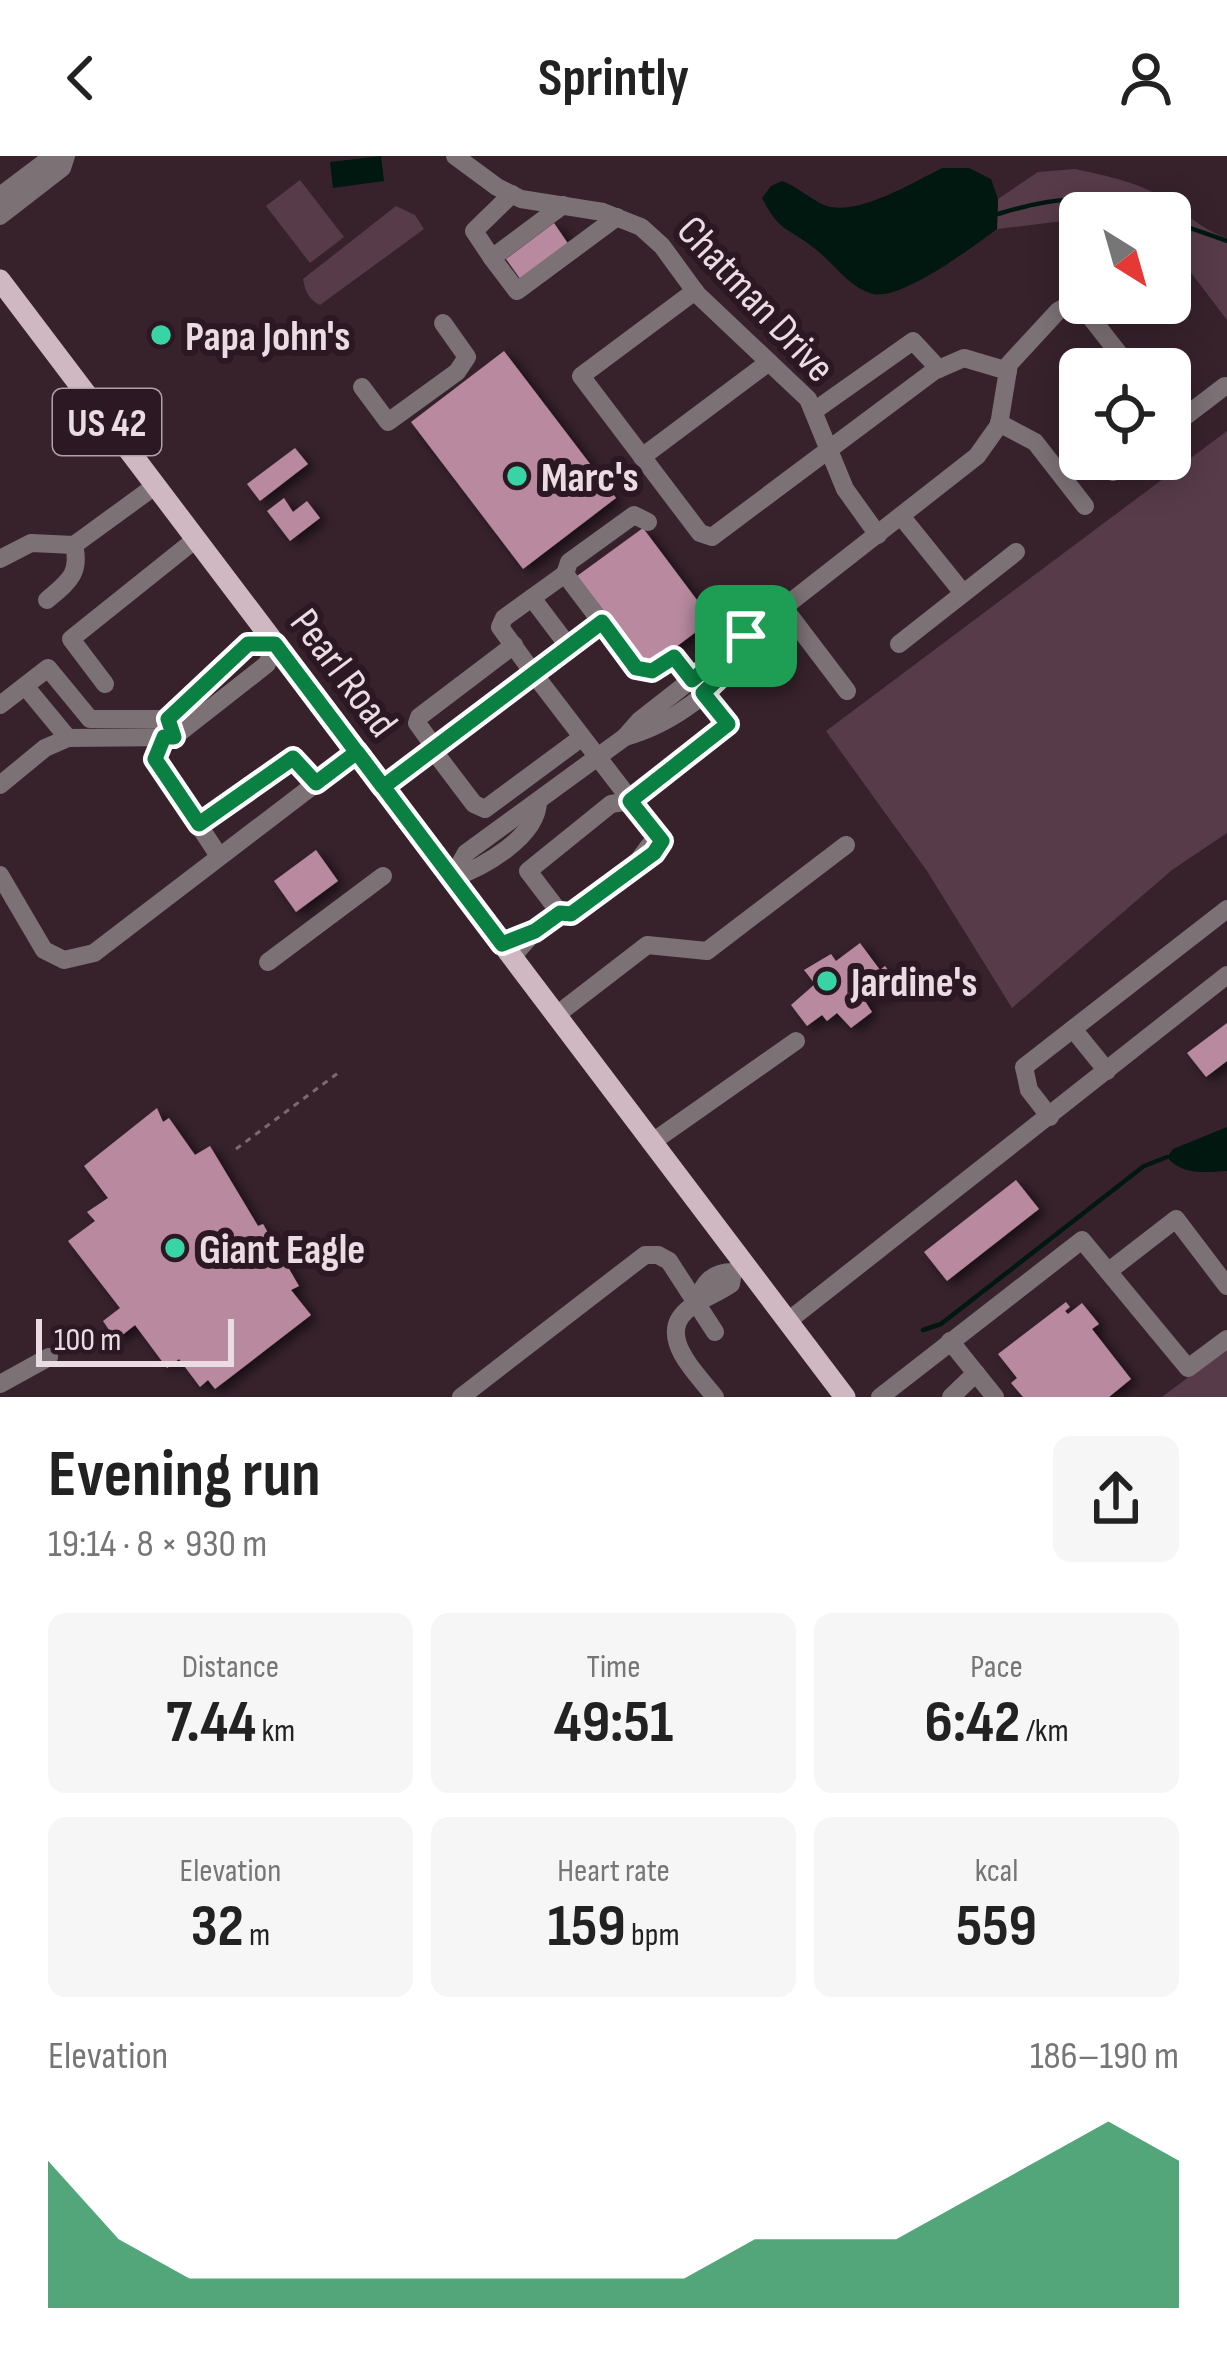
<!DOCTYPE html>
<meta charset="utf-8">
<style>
:root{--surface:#fff;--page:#f6f6f6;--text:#222;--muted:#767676;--accent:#0b8043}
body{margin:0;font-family:"Sofia Sans Condensed",sans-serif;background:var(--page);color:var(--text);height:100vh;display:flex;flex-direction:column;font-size:45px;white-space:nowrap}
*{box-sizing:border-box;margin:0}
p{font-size:39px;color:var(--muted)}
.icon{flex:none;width:66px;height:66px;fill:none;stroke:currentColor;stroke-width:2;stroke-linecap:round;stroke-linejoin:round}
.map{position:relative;height:1241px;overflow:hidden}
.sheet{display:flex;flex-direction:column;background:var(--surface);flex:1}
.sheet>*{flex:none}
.needle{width:78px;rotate:143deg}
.fabs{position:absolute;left:1059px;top:36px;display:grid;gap:24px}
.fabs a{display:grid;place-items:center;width:132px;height:132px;border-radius:18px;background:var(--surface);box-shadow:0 6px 30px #0003;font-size:60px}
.scale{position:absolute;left:36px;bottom:30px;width:198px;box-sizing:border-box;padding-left:12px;border:6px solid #eadce2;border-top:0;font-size:33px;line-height:42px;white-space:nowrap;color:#eadce2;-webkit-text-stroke:9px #2c1822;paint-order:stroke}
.pin{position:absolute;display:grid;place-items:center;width:102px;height:102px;color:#fff;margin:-51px;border-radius:24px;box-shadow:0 6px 18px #0006}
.round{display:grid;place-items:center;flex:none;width:126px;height:126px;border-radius:18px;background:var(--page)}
.summary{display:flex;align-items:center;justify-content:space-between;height:204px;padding:0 48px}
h1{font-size:66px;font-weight:700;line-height:90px}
.metrics{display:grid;grid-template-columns:repeat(3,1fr);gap:18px;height:204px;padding:12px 48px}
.metrics div{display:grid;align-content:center;border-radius:18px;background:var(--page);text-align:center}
.metrics b{font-size:60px;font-weight:700}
.metrics small{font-size:33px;font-weight:400}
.metrics p{font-size:33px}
.chart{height:336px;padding:24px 48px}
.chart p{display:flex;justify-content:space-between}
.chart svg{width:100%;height:216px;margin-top:12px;fill:var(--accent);opacity:.7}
header{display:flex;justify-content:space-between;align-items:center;height:156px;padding:0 48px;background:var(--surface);font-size:54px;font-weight:700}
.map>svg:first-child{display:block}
</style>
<header><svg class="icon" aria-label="back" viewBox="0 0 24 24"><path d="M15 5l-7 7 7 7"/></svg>Sprintly<svg class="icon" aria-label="person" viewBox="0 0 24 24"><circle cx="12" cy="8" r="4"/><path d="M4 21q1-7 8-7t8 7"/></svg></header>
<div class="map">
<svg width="1227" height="1241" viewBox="0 0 1227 1241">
<defs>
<filter id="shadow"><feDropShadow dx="6" dy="4" stdDeviation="6" flood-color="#0009"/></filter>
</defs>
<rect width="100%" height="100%" fill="#37222c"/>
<g fill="#583b49">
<path d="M1075,13c28,6 59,12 85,27 24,15 40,33 67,42v82l-57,-75v-32h-90v6l-83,10 1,-30 40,-27z"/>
<polygon points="300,24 344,81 310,107 266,50"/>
<path d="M396,50l19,9 9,14 -104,76c-11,-5 -15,-14 -17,-26z"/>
<polygon points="1227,275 1227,677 1172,714 1012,852 927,715 826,575"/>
<polygon points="1227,1192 1227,1241 1162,1241"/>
</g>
<g fill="#001810">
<polygon points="381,0 384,25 333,32 330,6"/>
<path d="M942,12h27l22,11 7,20 -1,30c-23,17 -96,72 -124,65 -24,-6 -40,-32 -59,-46 -29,-23 -33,-14 -52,-50l9,-12 11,-5c16,6 27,17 42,24 31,13 90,-23 118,-37z"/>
<path d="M1227,971v44c-21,1 -45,5 -60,-14l6,-8z"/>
</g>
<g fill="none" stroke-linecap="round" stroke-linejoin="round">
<g stroke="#001810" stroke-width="4.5">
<path d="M998,58c55,-17 91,-21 146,-1"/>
<polyline points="1170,65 1227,85"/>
<polyline points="923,1174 941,1168 1144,1010 1167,1001"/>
</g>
</g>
<g fill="#b8899f" filter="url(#shadow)">
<polygon points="554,67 569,89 521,124 506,103"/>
<polygon points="504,195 616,342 523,413 411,266"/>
<polygon points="295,292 308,308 260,345 247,328"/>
<polygon points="284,342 293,356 307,345 320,362 290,385 267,355"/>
<polygon points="643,372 712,464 648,512 577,420"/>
<polygon points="316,694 338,725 296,756 274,725"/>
<polygon points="860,787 880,814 885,810 899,829 880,843 876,838 870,842 862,831 858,834 872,856 851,872 837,857 827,865 822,859 807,870 791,849 815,828 804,814 831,798 836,805"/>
<polygon points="1227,867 1227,905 1206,921 1187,897"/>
<polygon points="157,952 163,966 169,962 195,999 210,990 258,1070 263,1068 299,1130 291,1134 311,1159 215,1233 208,1224 200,1231 179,1203 167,1212 135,1169 116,1184 103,1165 120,1152 68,1085 95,1065 87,1056 108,1042 84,1010"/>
<polygon points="1016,1024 1039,1053 947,1125 924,1096"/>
<polygon points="1066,1146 1070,1151 1065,1155 1068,1158 1082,1147 1099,1168 1092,1173 1131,1223 1109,1241 1023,1241 1011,1227 1017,1222 998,1198"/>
</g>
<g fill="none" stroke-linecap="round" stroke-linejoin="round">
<polyline stroke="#7c6a72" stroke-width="3" stroke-dasharray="6 6" stroke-linecap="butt" points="236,993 338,917"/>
<g stroke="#7c7175" stroke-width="18">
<polyline points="455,0 497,31 521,43 603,56 641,71 662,90 697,138 808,243 845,333 878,379"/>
<polyline points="0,40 53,0"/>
<polyline points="563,49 492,102 517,135 617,61"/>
<polyline points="0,60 62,12 66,0"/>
<polyline points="492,102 474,75 512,38"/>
<polyline points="695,135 581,220 700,377 712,381 934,215 964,202 1008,215"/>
<polyline points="1077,144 1131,213"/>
<polyline points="362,231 388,266 457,216 467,201 443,167"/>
<polyline points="814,255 913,185 939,213"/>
<polyline points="999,267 1035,286 1085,350"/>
<polyline points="1170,272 1225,230"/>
<polyline points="642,301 769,206"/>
<polyline points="1113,316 1129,303"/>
<polyline points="901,360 963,437"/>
<polyline points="0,403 31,387 74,389 155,330"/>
<polyline points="565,418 504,462 500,471 534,518 601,466"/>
<polyline points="532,442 569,491"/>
<path d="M47,444c21,-18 34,-26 27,-55"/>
<polyline points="784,452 847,535"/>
<polyline points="899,488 1016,396"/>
<polyline points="105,528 71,483 196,383"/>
<polyline points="25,530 68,582"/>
<polyline points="0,549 48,512 90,563 168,563 247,488 275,488 267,508 174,581 68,582 45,592 0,629"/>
<polyline points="163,581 155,603 219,700"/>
<path d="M625,581c44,-12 98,-48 117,-91"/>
<polyline points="435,592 417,567 419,561 514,489"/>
<polyline points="433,594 474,648 485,653 581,582"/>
<polyline points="383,631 534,518 662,685 649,690 638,705"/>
<polyline points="199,668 293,602 316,627"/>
<polyline points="0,719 44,794 64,804 94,797 357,596"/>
<polyline points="452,722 466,697 625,581 640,564 977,300 999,269 1009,208 1058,155 1077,144"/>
<path d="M452,722c30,-10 86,-41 86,-77"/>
<polyline points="560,757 571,758 649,700"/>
<polyline points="512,801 535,775 560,757 528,715 611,648 630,645 728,569 674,501 653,515 636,512 565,418 569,406 634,359 648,366"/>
<polyline points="268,806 383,720"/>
<polyline points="555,860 647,789 707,795 846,689"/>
<polyline points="1073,873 1107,915"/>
<polyline points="1050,961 1029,934 1024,911 1227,753"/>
<polyline points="651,987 796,885"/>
<polyline points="1110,1114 1176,1063 1227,1130"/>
<path d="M696,1147c7,-19 15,-31 37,-31"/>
<polyline points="788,1165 1227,819"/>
<polyline points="950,1185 995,1241"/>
<polyline points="0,1228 49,1201"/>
<polyline points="461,1241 645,1099 658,1099 669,1105 715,1176"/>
<path d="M715,1241c-22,-28 -65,-67 -18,-94 12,-7 22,-11 34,-19l2,-12 11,-8"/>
<polyline points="880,1241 1082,1084 1188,1212 1227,1183"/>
<polyline points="951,1241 976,1217"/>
</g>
<polyline stroke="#d0b8c2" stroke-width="21" points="0,124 845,1241"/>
</g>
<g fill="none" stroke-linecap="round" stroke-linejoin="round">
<defs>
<polyline id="route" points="746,480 692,524 674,501 652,515 636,512 602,466 383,631 275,488 248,488 168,563 174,581 164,581 155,603 199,668 293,602 316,627 357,596 502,788 535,775 560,757 571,758 654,697 662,685 630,645 728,568 703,537 727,514 746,480"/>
</defs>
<use href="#route" stroke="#fff" stroke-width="24"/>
<use href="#route" stroke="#0b8043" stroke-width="15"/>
</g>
<g fill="#38d4a6" stroke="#2c1822" stroke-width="4.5">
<circle cx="161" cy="179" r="12"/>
<circle cx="517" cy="320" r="12"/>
<circle cx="827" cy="825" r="12"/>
<circle cx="175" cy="1092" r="12"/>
</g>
<g text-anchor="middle" stroke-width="12" stroke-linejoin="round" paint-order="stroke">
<rect fill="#2c1822" stroke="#b1a1a8" stroke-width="3" x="53" y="233" width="108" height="66" rx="9"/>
<g font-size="39" font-weight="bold" fill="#eadce2">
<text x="107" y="280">US 42</text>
</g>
<g font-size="42" fill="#eadce2" stroke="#2c1822">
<text transform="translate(757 142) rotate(47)" y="15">Chatman Drive</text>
<text transform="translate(345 516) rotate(53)" y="15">Pearl Road</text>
</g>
<g font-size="42" font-weight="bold" fill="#eadce2" stroke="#2c1822" text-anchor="start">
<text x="185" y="194">Papa John's</text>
<text x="541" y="335">Marc's</text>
<text x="851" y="840">Jardine's</text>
<text x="199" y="1107">Giant Eagle</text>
</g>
</g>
</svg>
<div class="fabs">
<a><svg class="needle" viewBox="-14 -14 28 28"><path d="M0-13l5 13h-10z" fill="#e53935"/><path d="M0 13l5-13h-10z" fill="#767676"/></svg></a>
<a><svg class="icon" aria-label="locate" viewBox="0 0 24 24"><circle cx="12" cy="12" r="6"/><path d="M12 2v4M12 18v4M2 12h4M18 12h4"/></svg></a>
</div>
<div class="scale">100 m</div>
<div class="pin" style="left:746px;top:480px;background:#1e9e55"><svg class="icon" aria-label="arrive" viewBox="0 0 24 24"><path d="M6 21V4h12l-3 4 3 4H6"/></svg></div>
</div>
<section class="sheet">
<div class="summary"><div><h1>Evening run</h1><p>19:14 · 8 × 930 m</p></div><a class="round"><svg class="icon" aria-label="share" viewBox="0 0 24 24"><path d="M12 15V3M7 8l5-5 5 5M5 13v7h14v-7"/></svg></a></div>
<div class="metrics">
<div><p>Distance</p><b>7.44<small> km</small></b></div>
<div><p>Time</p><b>49:51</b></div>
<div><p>Pace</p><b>6:42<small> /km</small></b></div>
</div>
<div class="metrics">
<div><p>Elevation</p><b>32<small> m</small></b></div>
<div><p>Heart rate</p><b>159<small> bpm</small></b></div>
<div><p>kcal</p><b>559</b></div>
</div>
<div class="chart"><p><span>Elevation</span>186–190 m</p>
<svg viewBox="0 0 160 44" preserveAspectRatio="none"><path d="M0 44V14L10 30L20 38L30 38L40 38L50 38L60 38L70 38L80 38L90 38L100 30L110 30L120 30L130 22L140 14L150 6L160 14V44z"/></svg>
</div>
</section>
